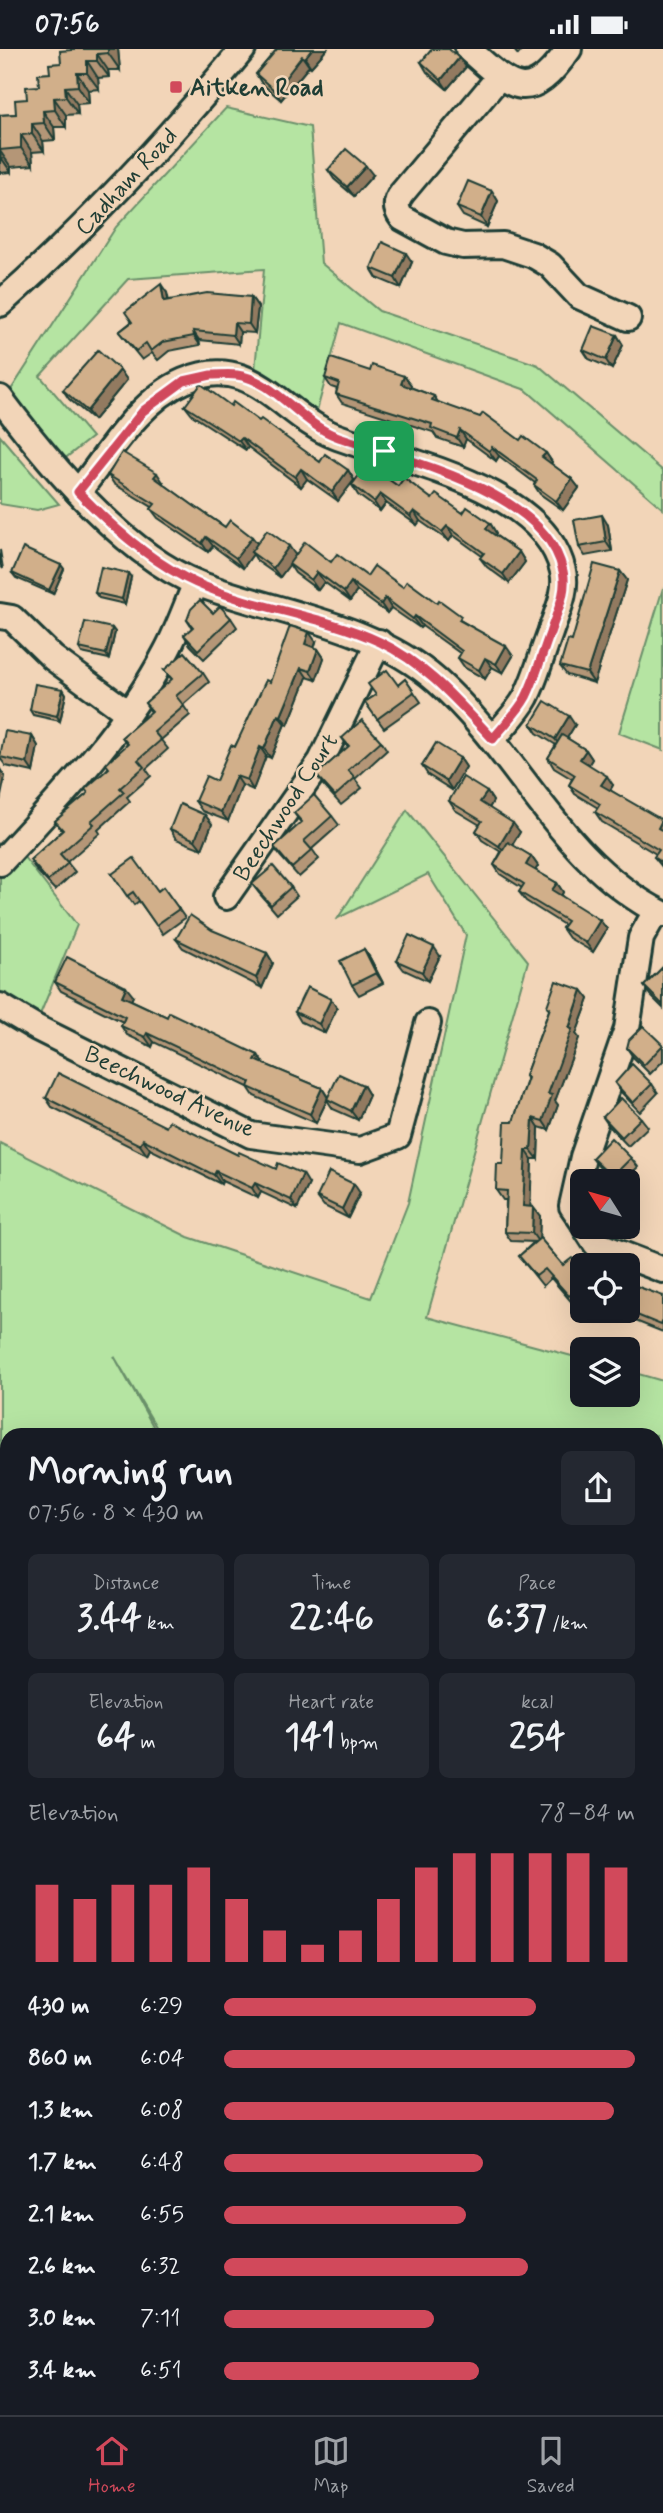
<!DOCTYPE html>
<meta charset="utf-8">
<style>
:root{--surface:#171b24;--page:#242831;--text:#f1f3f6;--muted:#9ea1a6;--line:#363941;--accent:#d1495b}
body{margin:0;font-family:Mynerve,sans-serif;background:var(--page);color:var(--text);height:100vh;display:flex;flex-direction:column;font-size:26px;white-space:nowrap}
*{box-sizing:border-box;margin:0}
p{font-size:23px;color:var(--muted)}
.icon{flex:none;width:38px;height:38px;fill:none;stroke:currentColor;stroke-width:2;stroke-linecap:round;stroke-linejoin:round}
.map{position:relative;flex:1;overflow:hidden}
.sheet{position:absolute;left:0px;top:1379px;width:663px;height:987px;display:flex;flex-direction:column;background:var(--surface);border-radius:21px 21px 0 0;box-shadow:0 7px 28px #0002}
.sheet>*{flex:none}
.needle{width:46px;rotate:307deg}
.controls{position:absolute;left:570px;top:1120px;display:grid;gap:14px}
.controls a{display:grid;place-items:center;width:70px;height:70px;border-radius:10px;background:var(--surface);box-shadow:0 7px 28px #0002;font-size:35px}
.pin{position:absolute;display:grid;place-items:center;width:60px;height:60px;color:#fff;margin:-30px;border-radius:14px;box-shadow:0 4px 10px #0006}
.round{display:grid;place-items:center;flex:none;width:74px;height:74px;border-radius:10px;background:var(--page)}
.head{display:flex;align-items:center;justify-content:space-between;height:119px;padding:0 28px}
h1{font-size:38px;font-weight:700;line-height:52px}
.stats{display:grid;grid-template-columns:repeat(3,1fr);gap:10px;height:119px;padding:7px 28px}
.stats div{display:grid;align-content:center;border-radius:10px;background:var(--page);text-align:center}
.stats b{font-size:35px;font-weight:700}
.stats small{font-size:19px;font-weight:400}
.stats p{font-size:19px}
.chart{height:196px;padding:14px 28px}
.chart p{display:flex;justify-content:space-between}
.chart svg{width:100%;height:126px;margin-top:7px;stroke:var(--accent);stroke-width:6}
ul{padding:0 28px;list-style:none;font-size:23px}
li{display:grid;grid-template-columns:112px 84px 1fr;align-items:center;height:52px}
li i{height:18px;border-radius:9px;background:var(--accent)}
.status{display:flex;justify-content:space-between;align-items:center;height:49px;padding:0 35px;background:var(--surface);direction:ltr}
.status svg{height:19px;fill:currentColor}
.tab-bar{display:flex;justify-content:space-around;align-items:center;height:98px;border-top:2px solid var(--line);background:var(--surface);font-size:19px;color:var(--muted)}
.tab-bar a{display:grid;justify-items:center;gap:4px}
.tab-bar .on{color:var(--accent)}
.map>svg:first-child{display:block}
</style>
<div class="status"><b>07:56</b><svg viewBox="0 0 49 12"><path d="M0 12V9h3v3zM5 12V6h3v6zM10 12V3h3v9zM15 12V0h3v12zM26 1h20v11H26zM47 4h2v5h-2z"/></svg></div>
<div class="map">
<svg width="663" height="2366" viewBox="0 0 663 2366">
<rect width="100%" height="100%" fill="#f2d5b8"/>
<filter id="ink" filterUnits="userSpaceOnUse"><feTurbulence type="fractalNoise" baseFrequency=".0143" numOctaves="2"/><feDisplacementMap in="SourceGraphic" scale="14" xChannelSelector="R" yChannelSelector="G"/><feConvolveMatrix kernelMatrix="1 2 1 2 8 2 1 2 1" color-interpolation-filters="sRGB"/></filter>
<g filter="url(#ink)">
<g fill="#b5e4a2" stroke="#6a906b" stroke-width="2">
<polygon points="226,59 310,78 321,214 379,262 538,316 663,422 663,460 526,341 341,274 316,365 255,321 264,220 128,230 40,327 92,388 63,411 9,344 116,178"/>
<polygon points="0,387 59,455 37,461 0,455"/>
<polygon points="663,539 663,701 619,684"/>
<polygon points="407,761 528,912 427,1268 583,1310 583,1346 628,1346 628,1322 663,1332 663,2320 656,2322 656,1386 161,1386 114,1307 158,1386 7,1386 7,2359 387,2359 393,2366 0,2366 0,1094 188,1188 371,1249 408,1154 466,886 428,825 338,869"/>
<polygon points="20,803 77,876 39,968 0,945 0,825"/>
</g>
<g fill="#82c5e2" stroke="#5a8f9c" stroke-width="2">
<polygon points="7,1842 7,1888 0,1895 0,1849"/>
<path d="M7,2019v52l-1,1c-6,-14 -6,-39 1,-53z"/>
</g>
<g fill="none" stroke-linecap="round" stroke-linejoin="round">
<defs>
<g id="minor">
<path d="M468,0c45,40 60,58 101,0"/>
<path d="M499,28l-97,116c-7,9 -7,16 0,25l44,24 17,4 40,-1 30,10 17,10 29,31 49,22"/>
<path d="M0,255c91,-81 165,-162 243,-255"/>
<path d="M0,349c47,63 124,157 199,186 79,30 172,39 238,97 84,74 122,181 226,233"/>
<path d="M78,443c30,-37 60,-91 106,-111 68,-30 97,34 151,55 68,26 209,51 228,135 5,21 -7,43 -13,62 -8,21 -14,44 -24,64 -8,15 -23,29 -33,42"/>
<polyline points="0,567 12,569 53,609 128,664"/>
<path d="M0,814c60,-65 125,-132 166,-211 12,-22 20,-46 30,-69"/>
<polyline points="226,848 321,712 379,593"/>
<polyline points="0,957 37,979 251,1086 360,1101 398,1087 428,974"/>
<polyline points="583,1173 572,1157 583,1108 627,980 641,889 656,862"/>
<polyline points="585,1178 596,1195 663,1221"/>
</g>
<polyline id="major" points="638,2366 663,2361"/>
</defs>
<use href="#minor" stroke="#1f3d34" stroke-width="30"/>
<use href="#major" stroke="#1f3d34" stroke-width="35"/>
<use href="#minor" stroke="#f2d5b8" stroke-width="24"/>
<use href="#major" stroke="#fbdf96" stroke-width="30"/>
</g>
<g fill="#b49677" stroke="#1f3d34" stroke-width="2">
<polygon points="118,0 120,21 108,21 109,28 98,29 99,40 88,41 89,54 77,55 78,65 66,66 66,78 54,78 55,91 43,92 44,102 32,103 33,116 11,118 11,123 0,124 0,66 16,65 50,24 61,14"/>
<polygon points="277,0 327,0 311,18 309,17 281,51 262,35 256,25"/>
<polygon points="421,13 466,18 447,40 427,23"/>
<polygon points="328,121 373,126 354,147 334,130"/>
<polygon points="492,142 498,152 487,178 463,167 457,158"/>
<polygon points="412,213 401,239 377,229 371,219"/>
<polygon points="167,244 169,252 251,248 258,258 255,284 240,283 239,295 199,291 200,296 169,302 158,311 152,304 142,311 119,283"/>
<polygon points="617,286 623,296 612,320 589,310 583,301"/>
<polygon points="120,321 127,331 94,371 69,350 63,341"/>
<polygon points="370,322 404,327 411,336 410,338 434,347 438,353 546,404 552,413 551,415 572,430 579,439 563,461 540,445 534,436 535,434 499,407 496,412 466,390 463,398 437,389 433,383 342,354 336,345 337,340 331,338 325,329"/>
<polygon points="185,357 231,357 259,372 320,413 348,421 354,431 338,452 307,430 301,438 248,398 246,401 192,366"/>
<polygon points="108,426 163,433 162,434 194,457 225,478 252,488 257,494 295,506 331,513 367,527 403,538 467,575 513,607 503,624 492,618 485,630 465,619 458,609 461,605 422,577 420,579 391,559 387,564 357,542 350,552 324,533 318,541 295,524 289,515 280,528 257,512 253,505 243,519 213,497 208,503 158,469 151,460 152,458 114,435"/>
<polygon points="352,436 398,437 432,450 463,464 490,474 496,484 495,486 519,503 525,513 509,534 487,518 480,509 482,507 453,486 449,492 420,472 417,476 386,454 380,462 358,446"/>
<polygon points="608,476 612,502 585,507 579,498"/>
<polygon points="61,516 64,520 53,545 16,529 12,524"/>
<polygon points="620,522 627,531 594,634 567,626 560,617 572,592"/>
<polygon points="131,528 125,555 99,549 95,544"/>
<polygon points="213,564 231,569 237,578 204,610 190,596 184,586 192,579 187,571"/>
<polygon points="112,579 115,583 109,610 82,604 79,599"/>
<polygon points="316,593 314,599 318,600 324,609 316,631 307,628 288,676 285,675 271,709 266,707 253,741 242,736 228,772 202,762 195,752 216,732 270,633"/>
<polygon points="164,621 203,624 209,633 183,656 190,666 161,691 168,700 146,720 151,727 127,748 130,752 98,781 100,784 67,813 75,823 55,841 36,821 30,811 62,782 55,772 88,744 127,695 122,688 151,663 145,654 172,631"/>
<polygon points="405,630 421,653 384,679 365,653 376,646 398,636"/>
<polygon points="63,640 66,645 60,672 33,666 30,661"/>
<polygon points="531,675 575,676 567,689 586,701 592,710 588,716 613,736 610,741 663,773 663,819 654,808 656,805 602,773 595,763 598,759 575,745 569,736 572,730 554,719 548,709 556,696 537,684"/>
<polygon points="32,687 38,697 33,723 6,717 0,709 0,705"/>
<polygon points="342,689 381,692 387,701 355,730 362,739 341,756 323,736 316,726 348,698"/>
<polygon points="460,709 466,718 452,741 428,726 422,717"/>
<polygon points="487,743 493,752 489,759 520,783 512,796 531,807 538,817 535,821 557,834 563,843 561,847 607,880 593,903 569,889 562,879 564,876 526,852 519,843 522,839 500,825 494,816 501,803 482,791 476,782 480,776 455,761 449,752"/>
<polygon points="294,764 332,767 339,776 312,800 319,810 299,828 280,807 274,798 301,774"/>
<polygon points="205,766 212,775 202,800 176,790 170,780"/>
<polygon points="112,825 158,842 163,838 185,869 163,885 139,852 134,856"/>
<polygon points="252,835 291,838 297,847 277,865 259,844"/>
<polygon points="176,890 267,904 273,914 262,939 183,899"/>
<polygon points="364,900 370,909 383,934 359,946 352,936"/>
<polygon points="440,907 428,932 404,921 397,912"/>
<polygon points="663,918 663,959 650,946 644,937"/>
<polygon points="55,933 133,947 131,951 167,968 258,1006 264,1015 322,1039 328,1048 363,1036 369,1046 358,1071 333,1060 327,1051 316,1074 254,1047 248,1038 154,993 152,998 127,986 121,977 123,973 61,942"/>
<polygon points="582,941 589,950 576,985 579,989 555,1052 558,1056 549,1081 539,1078 538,1110 532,1110 530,1157 533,1158 540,1167 539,1189 563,1216 583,1221 583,1253 580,1252 575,1257 551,1229 543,1237 519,1207 534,1193 511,1192 505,1183 506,1151 503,1151 496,1141 513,1073 527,1031 525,1027 549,961 547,957"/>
<polygon points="337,959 325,984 301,973 295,963"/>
<polygon points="643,977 663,997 663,1012 650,1025 633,1008 627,999"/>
<polygon points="615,1034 652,1035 658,1044 640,1063 621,1043"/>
<polygon points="46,1049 166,1078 309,1135 297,1160 261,1143 258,1149 222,1132 221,1135 150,1100 147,1106 52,1058"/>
<polygon points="603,1068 641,1069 648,1078 628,1097 609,1077"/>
<polygon points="592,1109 631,1109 638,1118 624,1132 613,1132 599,1118"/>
<polygon points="360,1144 348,1169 324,1157 317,1148"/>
<polygon points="663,1247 663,1283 628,1269 627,1271 604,1262 628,1262"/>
</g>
<g fill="#927a61" stroke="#1f3d34" stroke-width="2">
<polygon points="108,0 118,0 120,21 108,4"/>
<polygon points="312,0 327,0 311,18 305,9"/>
<polygon points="513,0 523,0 518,6"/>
<polygon points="97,5 108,21 109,28 97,12"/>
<polygon points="302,7 309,17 281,51 275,42"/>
<polygon points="459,9 466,18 447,40 441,31"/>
<polygon points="87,12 98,29 99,40 87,24"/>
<polygon points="77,24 88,41 89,54 78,37"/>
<polygon points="65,38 77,55 78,65 66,48"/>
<polygon points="54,49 66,66 66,78 55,61"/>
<polygon points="43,62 54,78 55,91 44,74"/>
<polygon points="32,75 43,92 44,102 32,85"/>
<polygon points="21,86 32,103 33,116 21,99"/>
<polygon points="0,102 11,118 11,123 0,107"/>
<polygon points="366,117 373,126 354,147 347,138"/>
<polygon points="492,142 498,152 487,178 481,168"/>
<polygon points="406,204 412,213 401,239 395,229"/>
<polygon points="161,235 167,244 170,262 164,252"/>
<polygon points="251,248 258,258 255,284 249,275"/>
<polygon points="234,274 240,283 239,295 233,286"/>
<polygon points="193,282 199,291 200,296 194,287"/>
<polygon points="617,286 623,296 612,320 606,311"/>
<polygon points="120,321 127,331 94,371 87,362"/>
<polygon points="404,327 411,336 408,345 401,335"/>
<polygon points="460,381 466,390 463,398 457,389"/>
<polygon points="242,389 248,398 246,401 239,392"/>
<polygon points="492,398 499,407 496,412 489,402"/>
<polygon points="546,404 552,413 549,418 542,408"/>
<polygon points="301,420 307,430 301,438 295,428"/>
<polygon points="348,421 354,431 338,452 332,443"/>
<polygon points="157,424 163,433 161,437 154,428"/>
<polygon points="572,430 579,439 563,461 556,452"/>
<polygon points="380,445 386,454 380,462 374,453"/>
<polygon points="414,462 420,472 417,476 410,467"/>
<polygon points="602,466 608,476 612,502 606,493"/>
<polygon points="490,474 496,484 493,489 486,480"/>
<polygon points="447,477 453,486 449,492 442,483"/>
<polygon points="206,488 213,497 208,503 202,494"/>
<polygon points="252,488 259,497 251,503 253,505 243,519 236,509"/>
<polygon points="289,497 296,507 280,528 273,519"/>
<polygon points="0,501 3,520 0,516"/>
<polygon points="519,503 525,513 509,534 503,525"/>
<polygon points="61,516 64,520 53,545 49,541"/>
<polygon points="620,522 627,531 594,634 587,624"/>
<polygon points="317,523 324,533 318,541 311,531"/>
<polygon points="128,524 131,528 125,555 122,550"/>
<polygon points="351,533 357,542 350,552 344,543"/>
<polygon points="385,549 391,559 387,564 381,555"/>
<polygon points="415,567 422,577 420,579 413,570"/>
<polygon points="112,579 115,583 109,610 106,605"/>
<polygon points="309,583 316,593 312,605 305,595"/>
<polygon points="506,597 513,607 503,624 496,615"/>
<polygon points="318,600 324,609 316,631 310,622"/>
<polygon points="485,609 492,618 485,630 479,621"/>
<polygon points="301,619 307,628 288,676 281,667"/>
<polygon points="63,640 66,645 60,672 57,667"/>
<polygon points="278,666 285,675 271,709 264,700"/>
<polygon points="569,667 575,676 561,699 555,690"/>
<polygon points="32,687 38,697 33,723 27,714"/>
<polygon points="260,698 266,707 253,741 247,731"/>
<polygon points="586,701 592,710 586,720 580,710"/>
<polygon points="460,709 466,718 452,741 446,732"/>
<polygon points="0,720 5,728 0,752"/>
<polygon points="236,727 242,736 228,772 221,763"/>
<polygon points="607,727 613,736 608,745 601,736"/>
<polygon points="487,743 493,752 487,763 480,753"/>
<polygon points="205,766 212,775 202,800 195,791"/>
<polygon points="662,771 663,773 663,786 658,779"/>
<polygon points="513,774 520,783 506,806 499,797"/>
<polygon points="531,807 538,817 533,825 526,816"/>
<polygon points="557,834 563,843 559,851 552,841"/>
<polygon points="600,871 607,880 593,903 586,894"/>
<polygon points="434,898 440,907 428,932 422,923"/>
<polygon points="364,900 370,909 383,934 376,924"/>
<polygon points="267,904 273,914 262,939 256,929"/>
<polygon points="126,938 133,947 129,956 122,947"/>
<polygon points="582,941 589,950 576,985 579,989 555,1052 558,1056 549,1081 543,1072 548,1045"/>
<polygon points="331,950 337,959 325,984 319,975"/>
<polygon points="147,984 154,993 152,998 145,988"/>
<polygon points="258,1006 264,1015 255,1011"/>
<polygon points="363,1036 369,1046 358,1071 351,1062"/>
<polygon points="322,1039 328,1049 316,1074 310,1065"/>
<polygon points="533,1069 539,1078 538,1110 531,1101"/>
<polygon points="143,1090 150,1100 147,1106 140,1096"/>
<polygon points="526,1101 532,1110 530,1166 523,1157"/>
<polygon points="216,1122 222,1132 221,1135 214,1126"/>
<polygon points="303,1125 309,1135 297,1160 291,1151"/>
<polygon points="255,1134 261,1143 258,1149 252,1139"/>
<polygon points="354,1135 360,1144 348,1169 342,1160"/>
<polygon points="533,1158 540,1167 539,1194 532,1184"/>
<polygon points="621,1262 623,1262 628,1269 627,1271"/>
</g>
<g fill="#d1af8a" stroke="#1f3d34" stroke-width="2">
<polygon points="71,0 108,0 108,4 97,5 97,12 87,12 87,24 77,24 78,37 65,38 66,48 54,49 55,61 43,62 44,74 32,75 32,85 21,86 21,99 0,101 0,66 16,65 15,51 27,50 26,38 39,37 38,25 50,24 49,15 61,14 60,2 71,1"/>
<polygon points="277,0 312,0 305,9 302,7 275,42 256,25"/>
<polygon points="432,0 449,0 459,9 441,31 421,13"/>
<polygon points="346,100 366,117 347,138 328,121"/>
<polygon points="468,132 492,142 481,168 457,158"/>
<polygon points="382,193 406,204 395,229 371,219"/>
<polygon points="161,235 164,252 207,244 251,248 249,275 234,274 233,286 193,282 194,287 163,293 151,302 146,294 136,302 119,283 132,273 125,263"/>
<polygon points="593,277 617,286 606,311 583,301"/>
<polygon points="98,301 120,321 87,362 63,341"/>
<polygon points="331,309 370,322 372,316 404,327 401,335 434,347 432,351 480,368 483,364 520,391 523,387 546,404 542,408 572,430 556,452 534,436 537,431 492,398 489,402 460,381 457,389 431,379 432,375 336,345 339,334 325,329"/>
<polygon points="201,335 231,357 233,353 259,372 261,370 320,413 325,405 348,421 332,443 301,420 295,428 242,389 239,392 185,357"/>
<polygon points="122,403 157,424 154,428 194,457 225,478 230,471 252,488 236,509 206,488 202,494 151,460 155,455 108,426"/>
<polygon points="367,415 398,437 404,429 432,450 436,445 463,464 467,458 490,474 486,480 519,503 503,525 480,509 484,504 447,477 442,483 414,462 410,467 380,445 374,453 352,436"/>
<polygon points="602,466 606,493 579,498 574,471"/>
<polygon points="267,481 289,497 273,519 251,503"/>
<polygon points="305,493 331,513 337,505 367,527 374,517 403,538 407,532 437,554 439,551 461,567 459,571 506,597 496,615 485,609 479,621 458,609 462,602 415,567 413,570 385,549 381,555 351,533 344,543 317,523 311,531 289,515"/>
<polygon points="23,499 61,516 49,541 12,524"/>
<polygon points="594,515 620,522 587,624 560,617 568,591 572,592"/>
<polygon points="101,518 128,524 122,550 95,544"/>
<polygon points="200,551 213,564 220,557 231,569 198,601 184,586 193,578 187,571 191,560"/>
<polygon points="85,573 112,579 106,605 79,599"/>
<polygon points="290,577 309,583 305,595 318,600 310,622 301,619 281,667 278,666 264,700 260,698 247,731 236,727 221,763 195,752 206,727 216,732 231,696 235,698 266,631 270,633"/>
<polygon points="185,603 203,624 176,647 184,657 154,683 161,691 138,711 144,718 120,739 124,743 91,772 94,775 60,805 68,814 48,832 30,811 63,781 55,772 88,744 85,740 109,719 106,715 128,695 122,688 152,662 145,654 172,630 164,621"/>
<polygon points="387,621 398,636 405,630 414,643 377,670 365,653 376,646 368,635"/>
<polygon points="35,635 63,640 57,667 30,661"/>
<polygon points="545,652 569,667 555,690 531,675"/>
<polygon points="362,671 381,692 348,721 355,729 335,747 316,726 349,697 342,689"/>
<polygon points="5,682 32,687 27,714 0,708"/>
<polygon points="562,686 586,701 580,710 607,727 601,736 662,771 658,779 663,782 663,814 654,808 659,801 595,763 600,755 569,736 575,726 548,709"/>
<polygon points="436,694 460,709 446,732 422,717"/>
<polygon points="463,728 487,743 480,753 513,774 499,797 476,782 482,772 449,752"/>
<polygon points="314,746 332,767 304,792 312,801 292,819 274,798 302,773 294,764"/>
<polygon points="180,755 205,766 195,791 170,780"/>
<polygon points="508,793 531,807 526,816 557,834 552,841 600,871 586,894 562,879 567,872 519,843 524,835 494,816"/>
<polygon points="134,809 158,842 163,838 179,860 156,876 133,843 127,847 112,825"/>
<polygon points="273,817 291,838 271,856 252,835"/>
<polygon points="190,866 212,881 267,904 256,929 176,890"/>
<polygon points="409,886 434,898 422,923 397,912"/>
<polygon points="364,900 376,924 352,936 340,912"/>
<polygon points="67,908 126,938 122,947 167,968 169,963 258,1006 255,1011 322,1039 310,1065 248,1038 250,1033 147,984 145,988 121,977 125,968 55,933"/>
<polygon points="663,918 663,956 644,937"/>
<polygon points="556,932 582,941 569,979 572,980 548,1045 552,1046 543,1072 533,1069 531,1101 526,1101 523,1157 533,1158 532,1184 505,1183 507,1142 496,1141 497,1115 503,1115 505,1073 513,1073 528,1029 525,1027 550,959 547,957"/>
<polygon points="307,938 331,950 319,975 295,963"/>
<polygon points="643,977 663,996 644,1016 627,999 629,991"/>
<polygon points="632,1015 652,1035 633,1054 615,1034"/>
<polygon points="58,1024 166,1078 169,1072 238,1106 239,1103 276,1120 278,1114 303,1125 291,1151 255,1134 252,1139 216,1122 214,1126 143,1090 140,1096 46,1049"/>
<polygon points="339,1025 363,1036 351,1062 327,1050"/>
<polygon points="621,1049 641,1069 622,1088 603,1068"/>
<polygon points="611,1089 631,1109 612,1128 592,1109"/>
<polygon points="329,1123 354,1135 342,1160 317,1148"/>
<polygon points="597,1127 602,1132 592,1132"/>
<polygon points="540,1189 563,1216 572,1209 583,1221 583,1246 574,1243 569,1247 545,1220 536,1227 519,1207"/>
<polygon points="628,1234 663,1247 663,1271 661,1276 627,1262 628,1262"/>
</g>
</g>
<g fill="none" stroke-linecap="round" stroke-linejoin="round" filter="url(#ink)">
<defs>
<path id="route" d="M211,326c8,0 18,-1 26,0 38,5 63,48 99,61 67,25 209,53 227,135 5,21 -7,43 -13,62 -8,21 -14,44 -24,64 -8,15 -23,29 -33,42 -34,-36 -67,-75 -113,-97 -58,-27 -125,-33 -184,-59 -44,-20 -84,-56 -118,-91l65,-81 41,-30z"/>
</defs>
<use href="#route" stroke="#fff" stroke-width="14"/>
<use href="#route" stroke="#d1495b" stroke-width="9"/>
</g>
<rect fill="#d1495b" stroke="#f2d5b8" stroke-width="2.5" x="169" y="31" width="14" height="14" rx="3.5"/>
<g text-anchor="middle" stroke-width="5" stroke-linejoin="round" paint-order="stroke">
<g font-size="24" font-weight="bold" fill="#1f3d34" stroke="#f2d5b8" text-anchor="start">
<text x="190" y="46">Aitken Road</text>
</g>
<g font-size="24" fill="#1f3d34" stroke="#f2d5b8">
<text transform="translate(126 132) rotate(-47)" y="8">Cadham Road</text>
<text transform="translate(285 758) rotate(-57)" y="8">Beechwood Court</text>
<text transform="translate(170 1042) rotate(25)" y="8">Beechwood Avenue</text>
</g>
</g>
</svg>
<div class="controls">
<a><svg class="needle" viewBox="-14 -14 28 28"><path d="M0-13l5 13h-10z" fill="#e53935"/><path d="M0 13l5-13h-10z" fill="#9ea1a6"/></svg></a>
<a><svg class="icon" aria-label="locate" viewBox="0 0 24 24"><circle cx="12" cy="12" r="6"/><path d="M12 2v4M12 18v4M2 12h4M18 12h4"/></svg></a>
<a><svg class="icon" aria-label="layers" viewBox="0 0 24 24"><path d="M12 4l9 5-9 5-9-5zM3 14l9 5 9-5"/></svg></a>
</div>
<div class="pin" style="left:384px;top:402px;background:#1e9e55"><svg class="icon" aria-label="arrive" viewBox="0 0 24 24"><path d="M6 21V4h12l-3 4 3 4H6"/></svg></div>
<section class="sheet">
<div class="head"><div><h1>Morning run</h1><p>07:56 · 8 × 430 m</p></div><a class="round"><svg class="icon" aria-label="share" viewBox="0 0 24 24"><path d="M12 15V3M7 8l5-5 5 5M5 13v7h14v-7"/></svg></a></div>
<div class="stats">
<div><p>Distance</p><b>3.44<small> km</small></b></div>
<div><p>Time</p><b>22:46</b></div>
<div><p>Pace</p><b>6:37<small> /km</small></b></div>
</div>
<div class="stats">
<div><p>Elevation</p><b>64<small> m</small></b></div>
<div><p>Heart rate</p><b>141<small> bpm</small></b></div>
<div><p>kcal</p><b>254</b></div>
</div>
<div class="chart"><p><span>Elevation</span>78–84 m</p>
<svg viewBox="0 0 160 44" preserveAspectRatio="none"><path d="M5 44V17M15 44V22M25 44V17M35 44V17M45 44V11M55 44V22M65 44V33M75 44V38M85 44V33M95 44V22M105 44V11M115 44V6M125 44V6M135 44V6M145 44V6M155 44V11"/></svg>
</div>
<ul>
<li><b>430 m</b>6:29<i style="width:76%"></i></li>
<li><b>860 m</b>6:04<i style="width:100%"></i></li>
<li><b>1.3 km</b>6:08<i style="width:95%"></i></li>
<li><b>1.7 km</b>6:48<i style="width:63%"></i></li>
<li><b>2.1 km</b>6:55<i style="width:59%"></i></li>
<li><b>2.6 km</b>6:32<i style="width:74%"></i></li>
<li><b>3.0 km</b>7:11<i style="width:51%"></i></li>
<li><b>3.4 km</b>6:51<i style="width:62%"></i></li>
</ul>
</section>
</div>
<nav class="tab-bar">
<a class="on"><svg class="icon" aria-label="home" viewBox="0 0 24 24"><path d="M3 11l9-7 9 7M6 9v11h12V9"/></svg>Home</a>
<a><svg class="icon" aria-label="map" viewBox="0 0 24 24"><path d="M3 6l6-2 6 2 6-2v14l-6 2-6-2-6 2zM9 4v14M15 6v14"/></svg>Map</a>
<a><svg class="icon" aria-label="saved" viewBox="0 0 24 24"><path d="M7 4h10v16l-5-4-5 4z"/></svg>Saved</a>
</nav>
